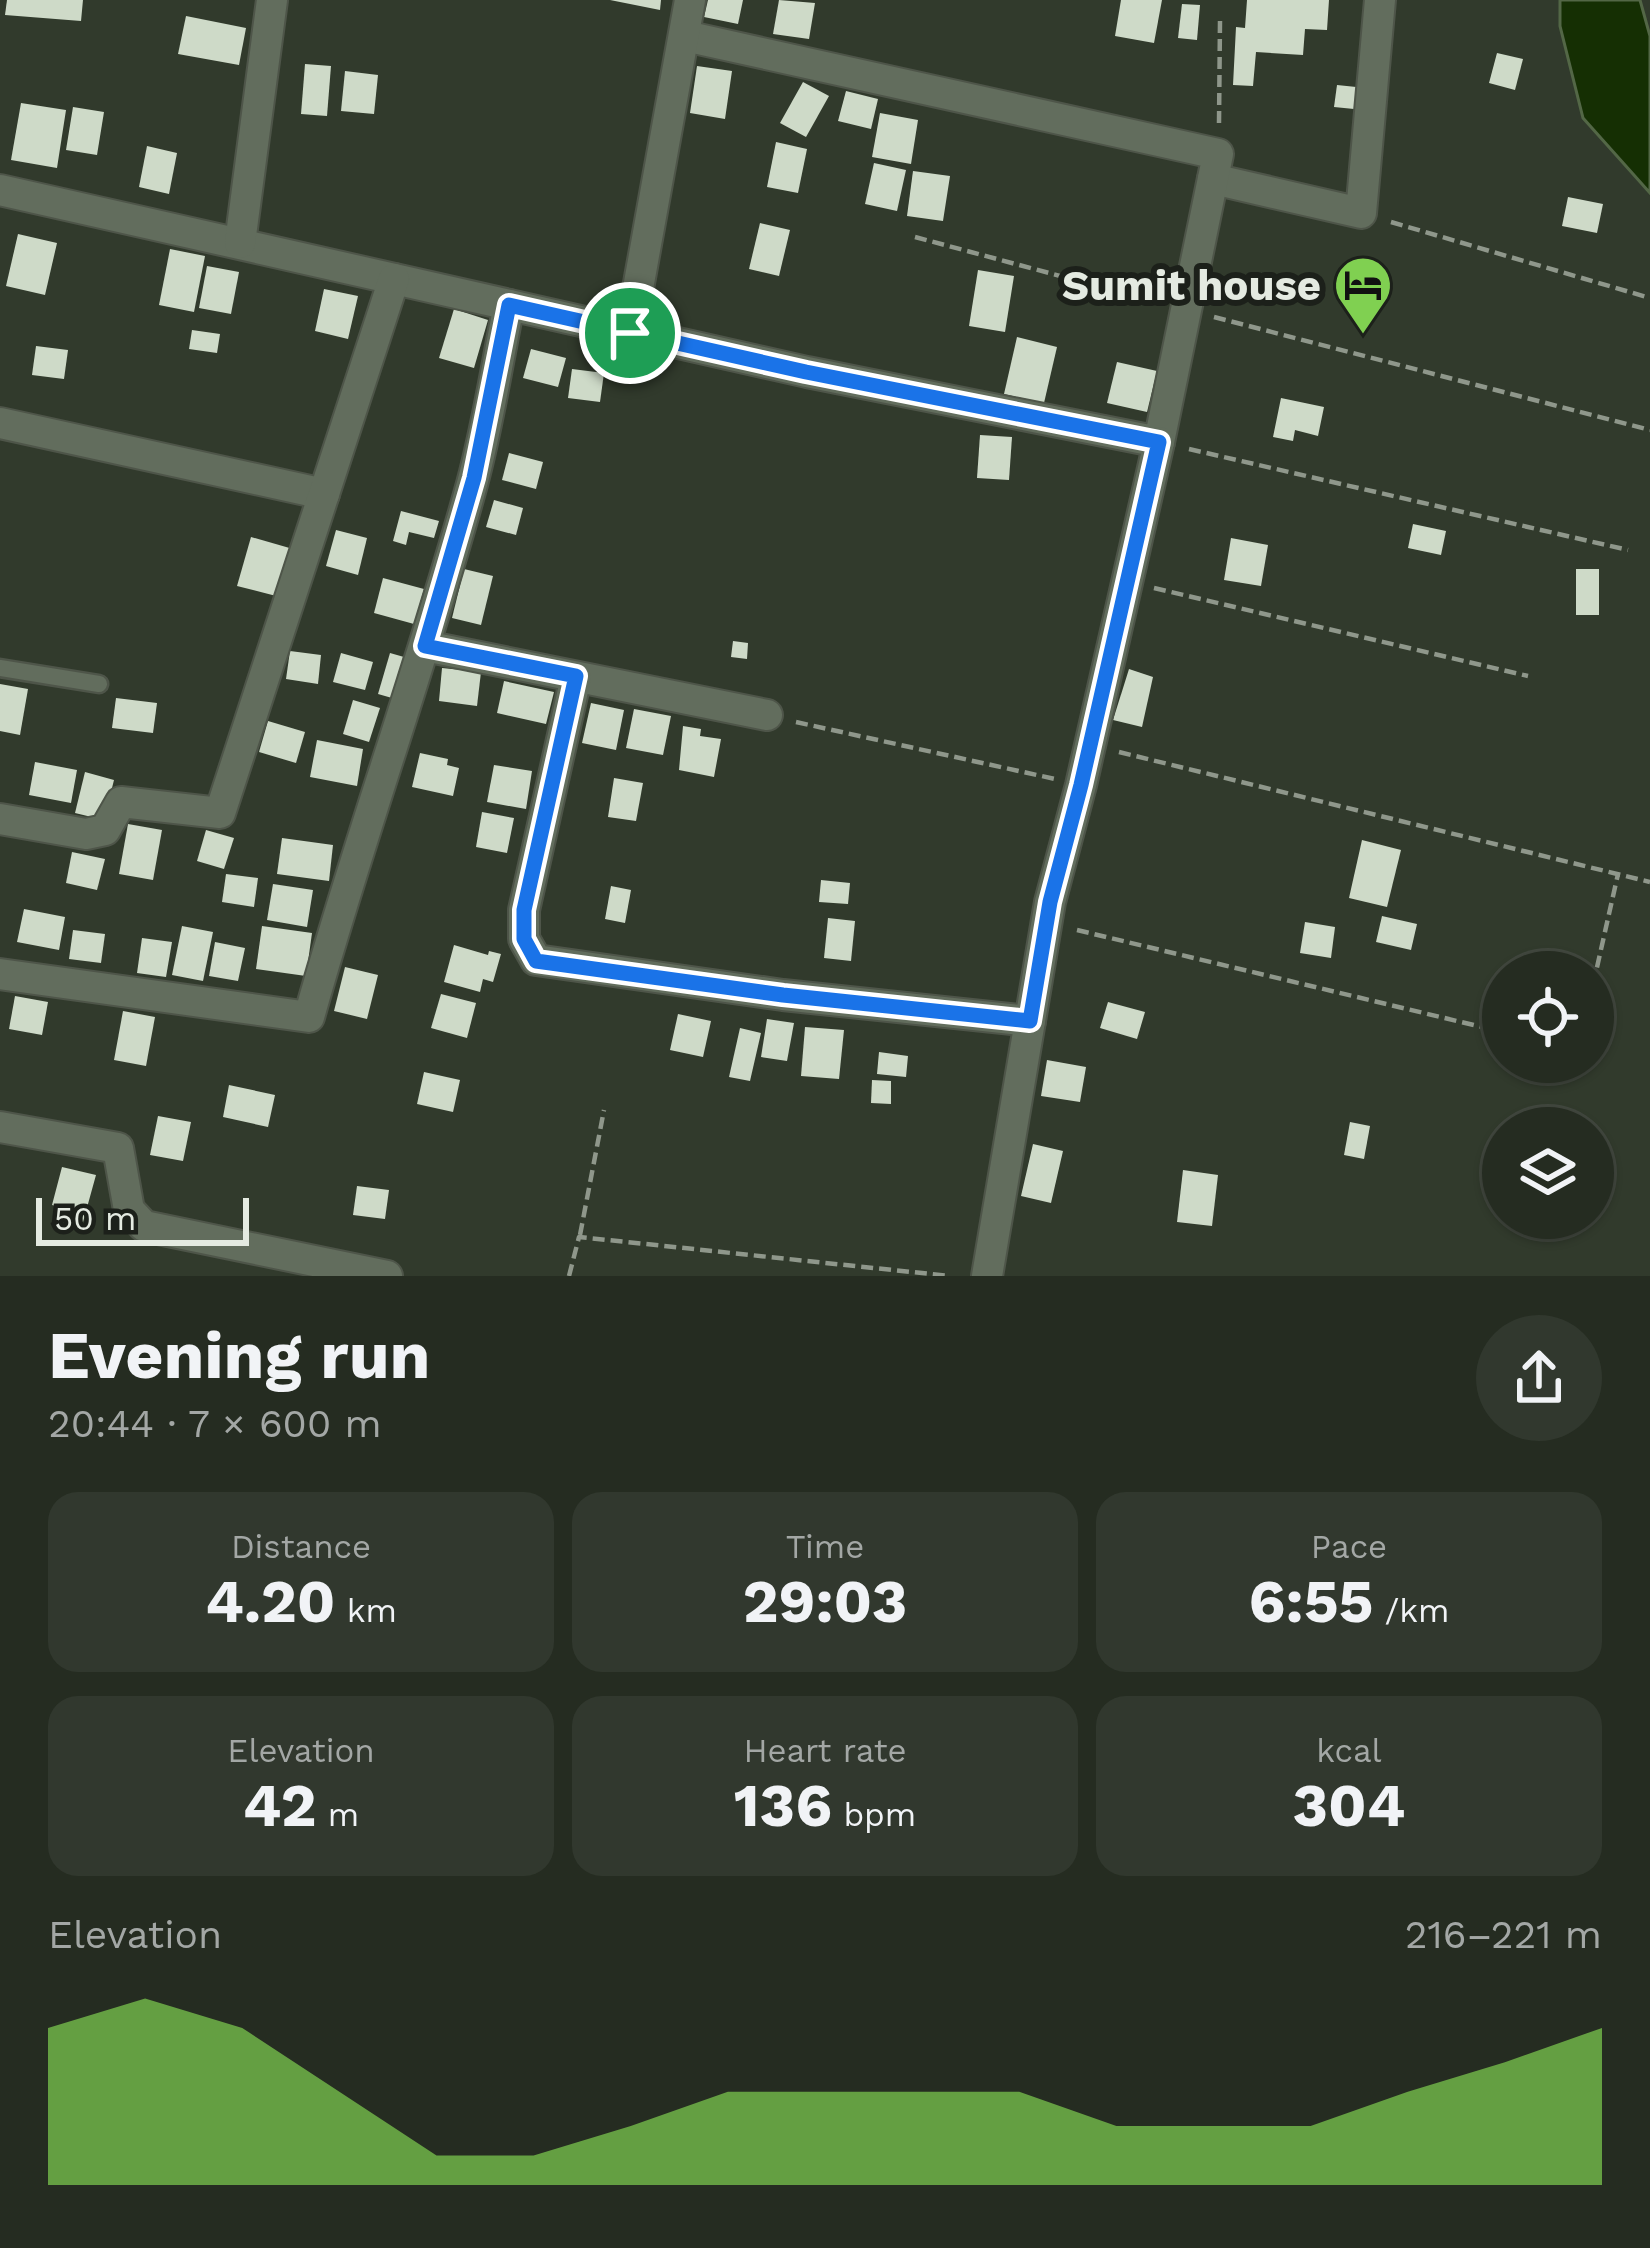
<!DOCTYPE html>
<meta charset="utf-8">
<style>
:root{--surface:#252c21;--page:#31382e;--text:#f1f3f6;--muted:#a3a7a5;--line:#42483f;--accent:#80d051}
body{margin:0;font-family:"Work Sans",sans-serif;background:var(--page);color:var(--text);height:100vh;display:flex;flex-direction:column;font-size:45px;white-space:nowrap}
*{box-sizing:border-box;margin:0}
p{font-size:39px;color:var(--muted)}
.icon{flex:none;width:66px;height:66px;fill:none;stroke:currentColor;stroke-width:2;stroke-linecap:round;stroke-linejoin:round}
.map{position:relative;height:1276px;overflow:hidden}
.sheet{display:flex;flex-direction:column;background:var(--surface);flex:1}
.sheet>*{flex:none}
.buttons{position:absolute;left:1482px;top:951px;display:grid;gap:24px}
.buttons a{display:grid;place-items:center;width:132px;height:132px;border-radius:50%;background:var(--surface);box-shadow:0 3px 9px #0004,0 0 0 3px var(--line);font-size:60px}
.scale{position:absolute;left:36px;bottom:30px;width:213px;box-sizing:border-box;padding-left:12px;border:6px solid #e4eae1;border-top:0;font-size:33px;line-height:42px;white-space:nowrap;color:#e4eae1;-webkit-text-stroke:9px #1c201a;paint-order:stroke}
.pin{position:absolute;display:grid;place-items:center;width:102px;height:102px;color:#fff;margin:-51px;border:6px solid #fff;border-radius:50%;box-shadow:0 3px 12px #0007}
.round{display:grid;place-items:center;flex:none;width:126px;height:126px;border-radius:63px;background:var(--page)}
.head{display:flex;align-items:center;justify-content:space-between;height:204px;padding:0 48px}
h1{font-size:66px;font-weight:700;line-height:90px}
.stats{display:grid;grid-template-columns:repeat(3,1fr);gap:18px;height:204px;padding:12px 48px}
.stats div{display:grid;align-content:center;border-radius:30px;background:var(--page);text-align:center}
.stats b{font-size:60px;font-weight:700}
.stats small{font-size:33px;font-weight:400}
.stats p{font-size:33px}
.chart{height:336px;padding:24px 48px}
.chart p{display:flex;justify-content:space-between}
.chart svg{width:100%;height:216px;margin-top:12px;fill:var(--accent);opacity:.7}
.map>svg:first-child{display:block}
</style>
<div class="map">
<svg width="1650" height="1276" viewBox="0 0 1650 1276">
<rect width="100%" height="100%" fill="#313a2c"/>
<polygon fill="#152f03" stroke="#536746" stroke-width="3" points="1560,0 1640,0 1650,36 1650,193 1583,118 1560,26"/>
<g fill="#cedac8">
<polygon points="7,0 83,0 81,21 5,15"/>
<polygon points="610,0 661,0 660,10"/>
<polygon points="708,0 743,0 738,24 704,17"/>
<polygon points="779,0 815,3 809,39 773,34"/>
<polygon points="1121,0 1162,0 1154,43 1115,36"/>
<polygon points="1247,0 1329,0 1327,30 1305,29 1303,55 1256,52 1253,86 1233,85 1236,27 1245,28"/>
<polygon points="1182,4 1200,5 1197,40 1178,38"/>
<polygon points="186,16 246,28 239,65 178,54"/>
<polygon points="1497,53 1523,59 1515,90 1489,83"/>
<polygon points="305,64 331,66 327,116 301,114"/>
<polygon points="697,66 732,71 725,119 690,113"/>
<polygon points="345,71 378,75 374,114 341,111"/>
<polygon points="803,82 829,96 806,137 780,123"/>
<polygon points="1337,85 1366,88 1364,110 1334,107"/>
<polygon points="846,91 878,99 871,129 838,121"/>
<polygon points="21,103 66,110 57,168 11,160"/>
<polygon points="73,107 104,112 97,155 66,150"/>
<polygon points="880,113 918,120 911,164 872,157"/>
<polygon points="776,142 807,149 798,193 767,187"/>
<polygon points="147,146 177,153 169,194 139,187"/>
<polygon points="874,163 906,170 897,211 865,204"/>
<polygon points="913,171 950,176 943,221 907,216"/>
<polygon points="1568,197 1603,204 1597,233 1562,226"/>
<polygon points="760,223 790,230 779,276 749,269"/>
<polygon points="18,234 57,243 45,295 6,286"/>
<polygon points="170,249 205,256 194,312 159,305"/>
<polygon points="207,266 239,272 231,314 199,308"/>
<polygon points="978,270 1014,276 1005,332 969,326"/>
<polygon points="324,289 358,296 348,339 315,331"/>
<polygon points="454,309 488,320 474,368 439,358"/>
<polygon points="192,330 220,334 217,353 189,349"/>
<polygon points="1017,337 1057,347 1044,403 1004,394"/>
<polygon points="36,346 68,350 64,379 32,375"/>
<polygon points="531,349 566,358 558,387 523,378"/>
<polygon points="1117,362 1157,371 1147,412 1107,403"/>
<polygon points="572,369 604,373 600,402 568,398"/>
<polygon points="1281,398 1324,407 1318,436 1295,430 1293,441 1273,437"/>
<polygon points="980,435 1012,437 1009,480 977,478"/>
<polygon points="509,453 543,462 536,489 502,480"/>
<polygon points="494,500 523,508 516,535 486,527"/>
<polygon points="401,511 439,521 434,538 409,532 406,545 393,541"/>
<polygon points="1413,524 1446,531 1441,555 1408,548"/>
<polygon points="336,530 367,538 358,575 326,566"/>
<polygon points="251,537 293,549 280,597 237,586"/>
<polygon points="1231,538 1268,545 1261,586 1224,580"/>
<polygon points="464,569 493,576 481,625 452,618"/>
<rect x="1576" y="569" width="23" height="46"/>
<polygon points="383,578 424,589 414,624 374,613"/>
<polygon points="733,641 748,643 747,659 731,657"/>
<polygon points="290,651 321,655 318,684 286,679"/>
<polygon points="341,653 373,662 365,690 333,682"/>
<polygon points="390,653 411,659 399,700 378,694"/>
<polygon points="442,668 481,672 477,706 439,701"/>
<polygon points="1129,669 1153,677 1142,727 1113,720"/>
<polygon points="504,681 554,692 546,724 497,713"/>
<polygon points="0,684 28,689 20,735 0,731"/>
<polygon points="116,698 157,703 153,733 112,728"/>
<polygon points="353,700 380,708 369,742 343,734"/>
<polygon points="591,703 624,710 616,750 582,743"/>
<polygon points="634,709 671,716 663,755 626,748"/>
<polygon points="268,721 305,732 296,763 259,752"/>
<polygon points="683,726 701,729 700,736 721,739 714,777 679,770"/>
<polygon points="317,740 363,749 357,786 310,777"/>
<polygon points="420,753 448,759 447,765 459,768 453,796 412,787"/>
<polygon points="35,762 77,770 71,803 29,795"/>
<polygon points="494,765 532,771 526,809 487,802"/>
<polygon points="85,772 114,780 104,820 75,813"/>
<polygon points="614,778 643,783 636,821 608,817"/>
<polygon points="482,812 514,818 507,853 476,847"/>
<polygon points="128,824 162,830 153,880 119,874"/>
<polygon points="206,830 234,838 224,869 197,861"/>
<polygon points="282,838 333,845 329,881 277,874"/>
<polygon points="1362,840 1401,850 1387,907 1349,898"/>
<polygon points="72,852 105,859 97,890 66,883"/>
<polygon points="226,874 258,878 254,907 222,902"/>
<polygon points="821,880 850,883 848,904 819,902"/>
<polygon points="273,884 313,890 307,927 267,920"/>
<polygon points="611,886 631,890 625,923 605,919"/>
<polygon points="24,909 65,917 59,950 17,942"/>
<polygon points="1382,916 1417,924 1411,950 1376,942"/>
<polygon points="828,918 855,921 851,961 824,958"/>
<polygon points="1305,922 1335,927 1331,958 1300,953"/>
<polygon points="182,926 213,932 203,981 172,975"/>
<polygon points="262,926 312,933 306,976 256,969"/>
<polygon points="73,930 105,934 101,963 69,959"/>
<polygon points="142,938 172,942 166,977 137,973"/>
<polygon points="215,942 245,948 238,981 209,976"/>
<polygon points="454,945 488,955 489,951 501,954 493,982 483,979 480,992 444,982"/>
<polygon points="345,967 378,975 367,1019 334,1011"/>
<polygon points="441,994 476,1003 467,1038 431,1028"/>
<polygon points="15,996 48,1002 42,1035 9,1029"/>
<polygon points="1108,1002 1145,1012 1137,1039 1100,1028"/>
<polygon points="123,1011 155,1017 146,1066 114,1060"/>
<polygon points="678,1014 711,1021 703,1057 670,1050"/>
<polygon points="767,1019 794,1023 787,1061 761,1057"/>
<polygon points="805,1027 844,1030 839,1079 801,1076"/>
<polygon points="740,1028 761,1033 750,1081 729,1077"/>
<polygon points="879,1052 908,1056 906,1077 877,1074"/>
<polygon points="1047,1060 1086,1067 1080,1102 1041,1096"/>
<polygon points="424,1072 460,1080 453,1112 417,1104"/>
<polygon points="872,1080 891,1081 891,1104 871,1103"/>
<polygon points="229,1085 275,1095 268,1127 223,1117"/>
<polygon points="158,1116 191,1122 183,1161 150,1155"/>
<polygon points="1350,1122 1370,1126 1364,1159 1344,1155"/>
<polygon points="1033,1144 1063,1151 1051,1203 1021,1196"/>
<polygon points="62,1167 96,1175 83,1222 69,1219 71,1210 52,1205"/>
<polygon points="1183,1170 1218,1175 1212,1226 1177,1222"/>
<polygon points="357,1186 389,1190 385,1219 353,1215"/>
</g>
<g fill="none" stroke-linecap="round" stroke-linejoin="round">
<defs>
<polyline id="lane" points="0,668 99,684"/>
<g id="street">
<polyline points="1213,179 1361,213 1380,0"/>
<polyline points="0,190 807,372 1159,442 1218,154 685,36"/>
<polyline points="240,243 272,0"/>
<polyline points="630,333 690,0"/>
<polyline points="0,423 324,494"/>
<polyline points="425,646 767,715"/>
<polyline points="576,677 524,910 524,939 536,960 783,995 1030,1021"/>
<polyline points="0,819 86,834 105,830 121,802 220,813 394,279"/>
<path d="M0,974l309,43c50,-179 114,-354 163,-533 16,-59 25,-120 37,-179"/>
<polyline points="0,1127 118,1148 129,1210 144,1226 387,1276"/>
<polyline points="987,1276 1050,902 1081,785 1159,442"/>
</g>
</defs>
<use href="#lane" stroke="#4e5549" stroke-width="21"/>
<use href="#street" stroke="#4e5549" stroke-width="34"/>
<g stroke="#8f978b" stroke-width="4.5" stroke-dasharray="12 6" stroke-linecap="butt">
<polyline points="1219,123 1220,21"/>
<polyline points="1391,222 1650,298"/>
<polyline points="915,237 1157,302"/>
<polyline points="1214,317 1650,430"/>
<polyline points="1189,449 1628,550"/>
<polyline points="1154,588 1528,676"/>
<polyline points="796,722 1055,779"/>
<polyline points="1119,752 1650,882"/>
<polyline points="1077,930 1503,1032"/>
<polyline points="1593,985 1618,874"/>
<polyline points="580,1235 604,1110"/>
<polyline points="569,1276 579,1237 950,1276"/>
</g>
<use href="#lane" stroke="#626d5d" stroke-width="16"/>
<use href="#street" stroke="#626d5d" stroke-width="30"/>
</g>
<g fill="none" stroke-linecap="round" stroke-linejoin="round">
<defs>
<polygon id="route" points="509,305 806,372 1159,442 1081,785 1050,902 1030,1021 783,995 536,961 524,939 524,910 576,676 425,646 474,478"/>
</defs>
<use href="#route" stroke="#fff" stroke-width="24"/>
<use href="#route" stroke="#1a73e8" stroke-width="15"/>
</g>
<defs>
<symbol id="hotel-pin" viewBox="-11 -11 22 30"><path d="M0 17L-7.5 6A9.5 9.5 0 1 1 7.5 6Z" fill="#80d051" stroke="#1c201a"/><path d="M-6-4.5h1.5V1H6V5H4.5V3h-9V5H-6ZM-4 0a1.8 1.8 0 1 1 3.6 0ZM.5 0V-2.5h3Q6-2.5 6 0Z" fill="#111"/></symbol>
</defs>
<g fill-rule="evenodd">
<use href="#hotel-pin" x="1330" y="252" width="66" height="90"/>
</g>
<g text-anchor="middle" stroke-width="12" stroke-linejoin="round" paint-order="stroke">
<g font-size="42" font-weight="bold" fill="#e4eae1" stroke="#1c201a" text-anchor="end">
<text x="1321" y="300">Sumit house</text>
</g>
</g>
</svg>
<div class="buttons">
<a><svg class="icon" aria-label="locate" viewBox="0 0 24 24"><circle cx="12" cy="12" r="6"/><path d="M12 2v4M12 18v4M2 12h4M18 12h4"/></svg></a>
<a><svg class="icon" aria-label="layers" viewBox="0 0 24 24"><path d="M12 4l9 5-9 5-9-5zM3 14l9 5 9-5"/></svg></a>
</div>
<div class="scale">50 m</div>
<div class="pin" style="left:630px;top:333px;background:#1e9e55"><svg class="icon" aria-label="arrive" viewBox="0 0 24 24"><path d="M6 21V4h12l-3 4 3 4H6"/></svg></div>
</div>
<section class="sheet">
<div class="head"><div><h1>Evening run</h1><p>20:44 · 7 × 600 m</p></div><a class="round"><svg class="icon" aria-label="share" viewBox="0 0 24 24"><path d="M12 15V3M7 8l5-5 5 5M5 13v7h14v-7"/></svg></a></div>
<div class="stats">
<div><p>Distance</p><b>4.20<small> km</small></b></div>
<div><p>Time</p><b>29:03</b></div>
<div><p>Pace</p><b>6:55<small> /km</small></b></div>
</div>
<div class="stats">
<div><p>Elevation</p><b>42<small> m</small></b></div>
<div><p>Heart rate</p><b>136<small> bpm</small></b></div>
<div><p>kcal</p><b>304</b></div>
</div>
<div class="chart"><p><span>Elevation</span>216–221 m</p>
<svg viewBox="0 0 160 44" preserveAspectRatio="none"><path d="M0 44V12L10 6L20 12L30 25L40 38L50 38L60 32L70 25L80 25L90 25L100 25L110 32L120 32L130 32L140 25L150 19L160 12V44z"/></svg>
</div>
</section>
